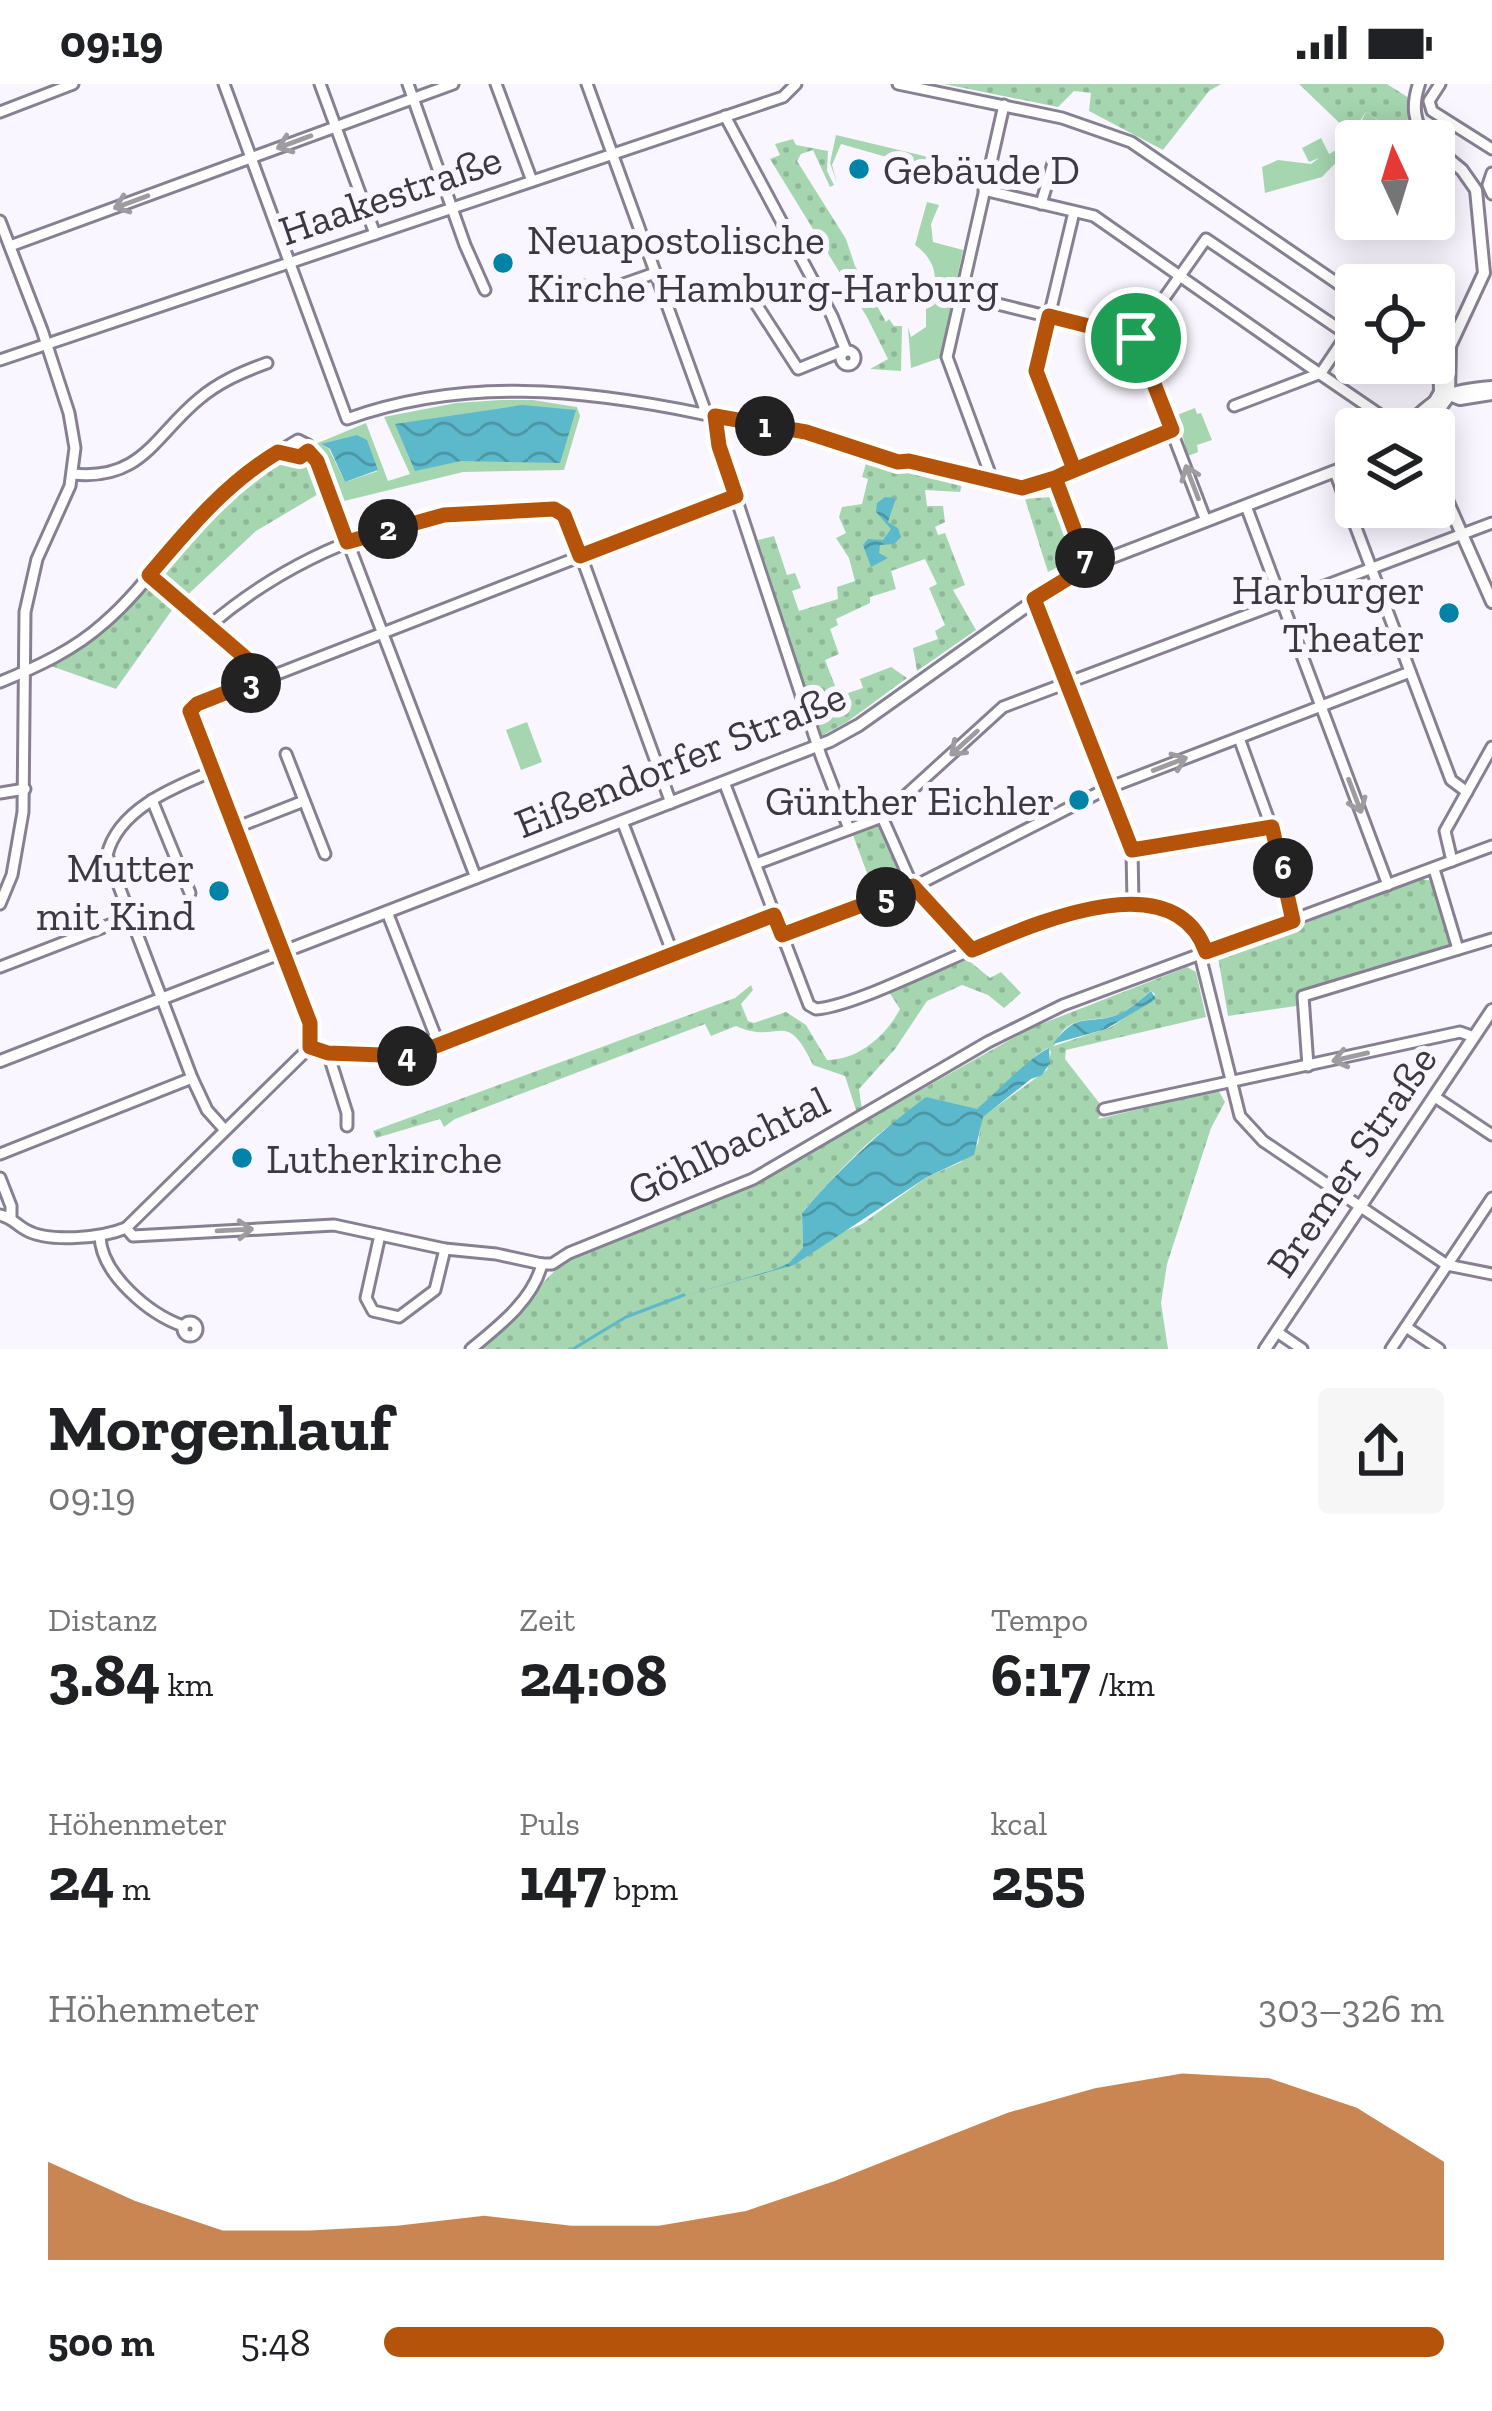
<!DOCTYPE html>
<html lang="de">
<meta charset="utf-8">
<style>
:root{--surface:#fff;--page:#f6f6f6;--text:#202124;--muted:#757577;--accent:#b45309}
body{margin:0;font-family:"Zilla Slab",serif;background:var(--page);color:var(--text);height:100vh;display:flex;flex-direction:column;font-size:45px;white-space:nowrap}
*{box-sizing:border-box;margin:0}
p{font-size:39px;color:var(--muted)}
.icon{flex:none;width:66px;height:66px;fill:none;stroke:currentColor;stroke-width:2;stroke-linecap:round;stroke-linejoin:round}
.map{position:relative;height:1265px;overflow:hidden}
.drawer{display:flex;flex-direction:column;background:var(--surface);flex:1}
.drawer>*{flex:none}
.needle{width:78px;rotate:356deg}
.fabs{position:absolute;left:1335px;top:36px;display:grid;gap:24px}
.fabs a{display:grid;place-items:center;width:120px;height:120px;border-radius:12px;background:var(--surface);box-shadow:0 6px 30px #0003;font-size:60px}
.pin{position:absolute;display:grid;place-items:center;width:102px;height:102px;color:#fff;margin:-51px;border:6px solid #fff;border-radius:50%;box-shadow:0 3px 12px #0007}
.km{position:absolute;width:60px;height:60px;margin:-30px;border-radius:50%;background:#222;color:#fff;font-size:33px;line-height:60px;text-align:center}
.round{display:grid;place-items:center;flex:none;width:126px;height:126px;border-radius:12px;background:var(--page)}
.headline{display:flex;align-items:center;justify-content:space-between;height:204px;padding:0 48px}
h1{font-size:66px;font-weight:800;line-height:90px}
.stats{display:grid;grid-template-columns:repeat(3,1fr);gap:18px;height:204px;padding:12px 48px}
.stats div{display:grid;align-content:center}
.stats b{font-size:60px;font-weight:800}
.stats small{font-size:33px;font-weight:400}
.stats p{font-size:33px}
.chart{height:336px;padding:24px 48px}
.chart p{display:flex;justify-content:space-between}
.chart svg{width:100%;height:216px;margin-top:12px;fill:var(--accent);opacity:.7}
ul{padding:0 48px;list-style:none;font-size:39px}
li{display:grid;grid-template-columns:192px 144px 1fr;align-items:center;height:90px}
li i{height:30px;border-radius:15px;background:var(--accent)}
.status{display:flex;justify-content:space-between;align-items:center;height:84px;padding:0 60px;background:var(--surface);direction:ltr}
.status svg{height:33px;fill:currentColor}
.map>svg:first-child{display:block}
</style>
<div class="status"><b>09:19</b><svg viewBox="0 0 49 12"><path d="M0 12V9h3v3zM5 12V6h3v6zM10 12V3h3v9zM15 12V0h3v12zM26 1h20v11H26zM47 4h2v5h-2z"/></svg></div>
<div class="map">
<svg width="1492" height="1265" viewBox="0 0 1492 1265">
<defs>
<pattern id="park-dots" width="8" height="8" patternUnits="userSpaceOnUse" patternTransform="scale(3)"><rect width="8" height="8" fill="#a5d6b0"/><path d="M2 2h.1M6 6h.1" fill="none" stroke="#8fb899" stroke-width="1.8" stroke-linecap="round"/></pattern>
<pattern id="water-waves" width="16" height="10" patternUnits="userSpaceOnUse" patternTransform="scale(3)"><rect width="16" height="10" fill="#5bb9cb"/><path d="M0 5q4-4 8 0t8 0" fill="none" stroke="#4c97a6"/></pattern>
</defs>
<rect width="100%" height="100%" fill="#faf6ff"/>
<g fill="#a5d6b0" fill-rule="evenodd">
<polygon points="1366,28 1392,46 1410,34 1420,57 1383,57 1374,50 1366,57 1362,52 1322,93 1265,109 1262,83 1278,76 1311,80 1319,74 1309,78 1302,64 1321,54 1329,70 1351,58"/>
<polygon points="836,51 941,76 939,88 841,60 832,81 837,98 830,79"/>
<path d="M927,118l12,3 -8,19 2,18 30,8 -23,108 -29,10 -3,-41 3,10 15,-10v-18l6,-3 -3,-3c11,-23 7,-43 -14,-58z"/>
<path d="M501,316h32l44,7 3,9 -16,54 -101,2 -127,31 -23,-58 53,-22 22,58 22,-7 -26,-57 72,-14zM336,359l42,28 -33,11 -16,-33 -8,-5z"/>
<polygon points="1195,324 1197,330 1201,329 1212,356 1197,361 1198,368 1188,372 1177,331"/>
<polygon points="527,638 542,678 521,686 506,646"/>
</g>
<g fill="url(#park-dots)" fill-rule="evenodd">
<polygon points="944,0 1221,0 1209,7 1163,66 1089,27 1091,9 1074,7 1058,23"/>
<polygon points="1299,0 1387,0 1409,14 1410,34 1393,46 1366,28 1351,50"/>
<polygon points="793,55 796,61 828,67 827,87 834,101 830,103 813,66 801,70 797,77 846,155 855,182 886,238 889,235 894,242 902,242 901,287 870,285 888,275 867,233 770,75 780,71 775,60"/>
<path d="M308,373l12,36 -64,38 -74,69 -25,-24c26,-32 84,-104 123,-115 9,-3 19,-3 28,-4z"/>
<polygon points="868,373 963,396 960,408 925,406 927,422 943,422 945,438 935,443 938,451 945,449 965,501 953,506 976,546 917,587 913,564 938,555 935,547 945,541 929,504 937,500 925,475 891,487 896,505 870,513 870,519 836,535 838,541 830,545 839,570 825,576 839,612 863,604 860,595 891,583 907,594 847,638 821,652 758,456 774,452 787,491 795,489 801,504 792,507 799,527 838,515 837,503 855,497 849,474 836,454 846,449 839,433 842,423 862,420 868,395 862,393"/>
<polygon points="1051,413 1071,469 1062,481 1048,488 1025,415"/>
<polygon points="148,498 177,519 116,605 51,582 114,537"/>
<polygon points="883,739 905,795 874,808 853,751"/>
<polygon points="1420,795 1433,797 1451,859 1446,866 1299,910 1296,922 1228,932 1218,873"/>
<path d="M968,876l22,18 11,-6 20,21 -17,15 -16,-13 -26,-10 -35,16 -32,48 -36,40 3,21 -5,3 -12,-37 -32,-11c-28,-59 -33,-19 -77,-39l-25,10 -6,-12 -250,95 -11,8 -4,-8 -64,19 -3,-7 362,-133 16,-13 2,5 -12,14 7,17 6,2 32,-11 20,13 21,35c31,0 59,-24 73,-51l-13,-20z"/>
<path d="M1187,883l9,5 10,45 -140,33 -1,9 39,50 -6,10 120,-29 7,12 -14,26 -44,136 -6,39 7,46h-688c32,-26 53,-61 85,-87l183,-75 283,-159zM1151,907l4,3 -4,6 -40,27 -57,19c15,-36 39,-21 66,-32 11,-5 22,-16 31,-23zM1048,964l3,4 -4,18 -65,47 -4,27 -17,18 -34,15 -65,47 -59,24 -1,-35c17,-20 72,-82 94,-90 25,-10 59,-3 82,-15 28,-14 43,-46 70,-60z"/>
</g>
<g fill="url(#water-waves)">
<polygon points="523,321 576,326 560,379 461,377 415,387 395,340"/>
<polygon points="357,351 367,356 378,386 345,398 330,365 321,360"/>
<polygon points="885,413 896,414 888,438 898,444 901,453 894,460 880,461 879,469 888,474 871,483 863,461 868,455 883,456 891,445 876,428 877,419"/>
<path d="M1151,907l5,8 -50,30 -53,15c26,-34 32,-18 64,-29 12,-4 25,-17 34,-24z"/>
<path d="M1049,964l1,15 -8,12 -11,4 -48,38 -9,38 -47,22 -133,88 -113,32 92,-27 16,-7 14,-15 -1,-35c37,-44 78,-82 124,-116l51,12c20,-17 50,-50 72,-61z"/>
</g>
<g fill="none" stroke-linecap="round" stroke-linejoin="round">
<polyline stroke="#5bb9cb" stroke-width="3" points="573,1265 626,1233 684,1211"/>
<defs>
<g id="minor">
<path d="M224,0l123,335c117,-42 236,-30 356,-5l1,-7 -117,-323"/>
<polyline points="320,0 375,150"/>
<polyline points="408,0 465,161 485,206"/>
<polyline points="496,0 532,97"/>
<polyline points="898,0 1062,34 1131,58 1356,212"/>
<polyline points="1440,0 1429,17 1432,27 1492,65"/>
<polyline points="0,28 73,0"/>
<polyline points="725,32 832,232 846,267"/>
<polyline points="1492,89 1488,101 1492,110"/>
<polyline points="984,106 1094,132 1307,281 1386,335 1407,342"/>
<polyline points="1041,120 1054,76"/>
<polyline points="0,137 42,246 69,329 75,364 70,402 37,475 25,528 23,728 12,791 0,820"/>
<polyline points="10,162 453,0"/>
<polyline points="597,207 584,202 578,208 579,212 587,213 655,189"/>
<polyline points="961,211 1136,254"/>
<polyline points="756,220 798,285 845,266"/>
<circle cx="848" cy="274" r="7"/>
<polyline points="0,276 783,13 796,0"/>
<polyline points="1234,322 1321,289 1356,237"/>
<polyline points="308,367 317,377 476,794"/>
<polyline points="1074,385 1036,287 1074,128"/>
<polyline points="1335,388 1451,696 1467,708"/>
<path d="M73,390c69,7 82,-39 126,-75 20,-17 43,-27 68,-36"/>
<polyline points="992,395 947,273 1004,21"/>
<polyline points="1056,395 1088,482"/>
<polyline points="1246,422 1388,801"/>
<polyline points="1206,437 1136,254 1206,155 1348,251"/>
<polyline points="149,491 248,576 263,594"/>
<polyline points="1034,515 1132,766 1133,818"/>
<path d="M209,542c95,-81 224,-128 350,-116l25,54 87,239"/>
<path d="M0,598c37,-15 74,-32 104,-59 35,-30 62,-70 92,-104 30,-32 64,-57 102,-79l10,5 -6,12 -24,-5"/>
<polyline points="1239,654 1276,756 1293,837"/>
<polyline points="286,670 325,770"/>
<path d="M213,687c-39,16 -95,38 -106,84l85,223 15,32 17,19"/>
<path d="M724,698l85,223 7,4c83,-6 343,-190 390,-57"/>
<polyline points="0,709 25,705"/>
<polyline points="152,716 190,809"/>
<polyline points="882,733 913,803 972,866"/>
<polyline points="622,737 673,870"/>
<polyline points="235,744 304,717"/>
<polyline points="849,745 821,672 719,362 715,332 811,349 898,378 909,377 1028,403 1172,346"/>
<polyline points="1132,766 1272,743"/>
<polyline points="1452,777 1445,747 1492,663"/>
<polyline points="756,780 882,733 1003,623 1492,439"/>
<polyline points="1434,785 1458,865"/>
<polyline points="387,828 439,961"/>
<polyline points="782,851 913,803 1108,704 1410,588"/>
<polyline points="1200,871 1240,1032 1263,1057 1447,1181 1492,1190"/>
<polyline points="0,883 130,833"/>
<polyline points="310,963 328,969 411,972 774,831"/>
<polyline points="328,969 347,1029 347,1042"/>
<polyline points="1308,982 1303,912 1492,855"/>
<polyline points="1435,1013 1492,1051"/>
<polyline points="1104,1025 1460,948 1474,953"/>
<polyline points="0,1070 192,994"/>
<polyline points="0,1094 11,1122 11,1133"/>
<path d="M0,1131c13,3 15,9 26,15 23,13 76,8 100,-2l184,-181v-24l-120,-312 2,-4 544,-211"/>
<polyline points="126,1144 133,1152 334,1141 445,1165 496,1170 542,1180"/>
<polyline points="380,1151 366,1214 373,1227 399,1233 435,1206 445,1165"/>
<path d="M100,1152c1,38 49,78 83,90"/>
<polyline points="542,1180 552,1180 569,1169 753,1095 988,958 1063,921 1492,762"/>
<circle cx="190" cy="1245" r="7"/>
<polyline points="1406,1243 1439,1265"/>
<polyline points="1277,1248 1302,1265"/>
<path d="M471,1265c28,-23 62,-49 71,-85"/>
<polyline points="1391,1265 1492,1114"/>
</g>
<g id="major">
<path d="M1419,0c-7,21 -6,39 9,57"/>
<polyline points="1445,309 1460,315 1492,310"/>
<path d="M1404,345c32,-33 42,-38 88,-42"/>
<polyline points="1419,345 1440,308 1439,270 1451,258"/>
<polyline points="1425,345 1449,312 1450,262 1484,189 1476,106 1462,86 1434,63"/>
<polyline points="1434,387 1492,518"/>
<polyline points="0,977 830,657 859,641 1076,487 1356,379"/>
<polyline points="1265,1265 1492,926"/>
</g>
</defs>
<use href="#minor" stroke="#878092" stroke-width="15"/>
<use href="#major" stroke="#878092" stroke-width="16"/>
<use href="#minor" stroke="#fff" stroke-width="9"/>
<use href="#major" stroke="#fff" stroke-width="10"/>
</g>
<defs><path id="oneway-shaft" d="M-6 0H5M1.5-3L5.5 0L1.5 3" fill="none" stroke-width="1.6" stroke-linecap="round" stroke-linejoin="round" transform="scale(3)"/></defs>
<g stroke="#9e9ca0">
<use href="#oneway-shaft" transform="translate(294 58) rotate(160)"/>
<use href="#oneway-shaft" transform="translate(131 118) rotate(160)"/>
<use href="#oneway-shaft" transform="translate(1192 398) rotate(-111)"/>
<use href="#oneway-shaft" transform="translate(964 659) rotate(138)"/>
<use href="#oneway-shaft" transform="translate(1170 680) rotate(-21)"/>
<use href="#oneway-shaft" transform="translate(1355 712) rotate(69)"/>
<use href="#oneway-shaft" transform="translate(1350 973) rotate(167)"/>
<use href="#oneway-shaft" transform="translate(235 1146) rotate(-3)"/>
</g>
<g fill="none" stroke-linecap="round" stroke-linejoin="round">
<defs>
<path id="route" d="M1136,254l36,92 -117,48 -33,10 -113,-27 -11,1 -92,-30 -91,-16 4,30 17,50 -156,60 -16,-41 -10,-6 -110,6 -97,27 -30,-81 -9,-10 -8,6 -22,-5c-52,31 -90,77 -129,123l99,85 15,18 -66,26 -7,7 120,312v24l18,6 82,3 364,-141 8,20 131,-49 59,64c60,-25 202,-90 234,2l87,-31 -21,-94 -140,23 -98,-251 54,-33 -33,-88 19,-9 -38,-98 13,-55 87,22"/>
</defs>
<use href="#route" stroke="#fff" stroke-width="24"/>
<use href="#route" stroke="#b45309" stroke-width="15"/>
</g>
<g fill="#0183a7" stroke="#faf6ff" stroke-width="4.5">
<circle cx="859" cy="85" r="12"/>
<circle cx="503" cy="179" r="12"/>
<circle cx="1449" cy="529" r="12"/>
<circle cx="1079" cy="716" r="12"/>
<circle cx="219" cy="807" r="12"/>
<circle cx="242" cy="1074" r="12"/>
</g>
<g text-anchor="middle" stroke-width="12" stroke-linejoin="round" paint-order="stroke">
<g font-size="42" fill="#3c3941" stroke="#faf6ff" text-anchor="start">
<text x="883" y="100">Gebäude D</text>
<text x="527" y="170">Neuapostolische<tspan x="527" dy="48">Kirche Hamburg-Harburg</tspan></text>
<text x="1425" y="520" text-anchor="end">Harburger<tspan x="1425" dy="48">Theater</tspan></text>
<text x="1055" y="731" text-anchor="end">Günther Eichler</text>
<text x="195" y="798" text-anchor="end">Mutter<tspan x="195" dy="48">mit Kind</tspan></text>
<text x="266" y="1089">Lutherkirche</text>
</g>
<g font-size="42" fill="#3c3941" stroke="#faf6ff">
<text transform="translate(390 110) rotate(-19)" y="15">Haakestraße</text>
<text transform="translate(680 675) rotate(-22)" y="15">Eißendorfer Straße</text>
<text transform="translate(728 1061) rotate(-26)" y="15">Göhlbachtal</text>
<text transform="translate(1351 1077) rotate(-56)" y="15">Bremer Straße</text>
</g>
</g>
</svg>
<div class="fabs">
<a><svg class="needle" viewBox="-14 -14 28 28"><path d="M0-13l5 13h-10z" fill="#e53935"/><path d="M0 13l5-13h-10z" fill="#757577"/></svg></a>
<a><svg class="icon" aria-label="locate" viewBox="0 0 24 24"><circle cx="12" cy="12" r="6"/><path d="M12 2v4M12 18v4M2 12h4M18 12h4"/></svg></a>
<a><svg class="icon" aria-label="layers" viewBox="0 0 24 24"><path d="M12 4l9 5-9 5-9-5zM3 14l9 5 9-5"/></svg></a>
</div>
<div class="pin" style="left:1136px;top:254px;background:#1e9e55"><svg class="icon" aria-label="arrive" viewBox="0 0 24 24"><path d="M6 21V4h12l-3 4 3 4H6"/></svg></div>
<b class="km" style="left:765px;top:342px">1</b>
<b class="km" style="left:388px;top:445px">2</b>
<b class="km" style="left:251px;top:599px">3</b>
<b class="km" style="left:407px;top:972px">4</b>
<b class="km" style="left:886px;top:813px">5</b>
<b class="km" style="left:1283px;top:784px">6</b>
<b class="km" style="left:1085px;top:474px">7</b>
</div>
<section class="drawer">
<div class="headline"><div><h1>Morgenlauf</h1><p>09:19</p></div><a class="round"><svg class="icon" aria-label="share" viewBox="0 0 24 24"><path d="M12 15V3M7 8l5-5 5 5M5 13v7h14v-7"/></svg></a></div>
<div class="stats">
<div><p>Distanz</p><b>3.84<small> km</small></b></div>
<div><p>Zeit</p><b>24:08</b></div>
<div><p>Tempo</p><b>6:17<small> /km</small></b></div>
</div>
<div class="stats">
<div><p>Höhenmeter</p><b>24<small> m</small></b></div>
<div><p>Puls</p><b>147<small> bpm</small></b></div>
<div><p>kcal</p><b>255</b></div>
</div>
<div class="chart"><p><span>Höhenmeter</span>303–326 m</p>
<svg viewBox="0 0 160 44" preserveAspectRatio="none"><path d="M0 44V24L10 32L20 38L30 38L40 37L50 35L60 37L70 37L80 34L90 28L100 21L110 14L120 9L130 6L140 7L150 13L160 24V44z"/></svg>
</div>
<ul>
<li><b>500 m</b>5:48<i style="width:100%"></i></li>
</ul>
</section>
